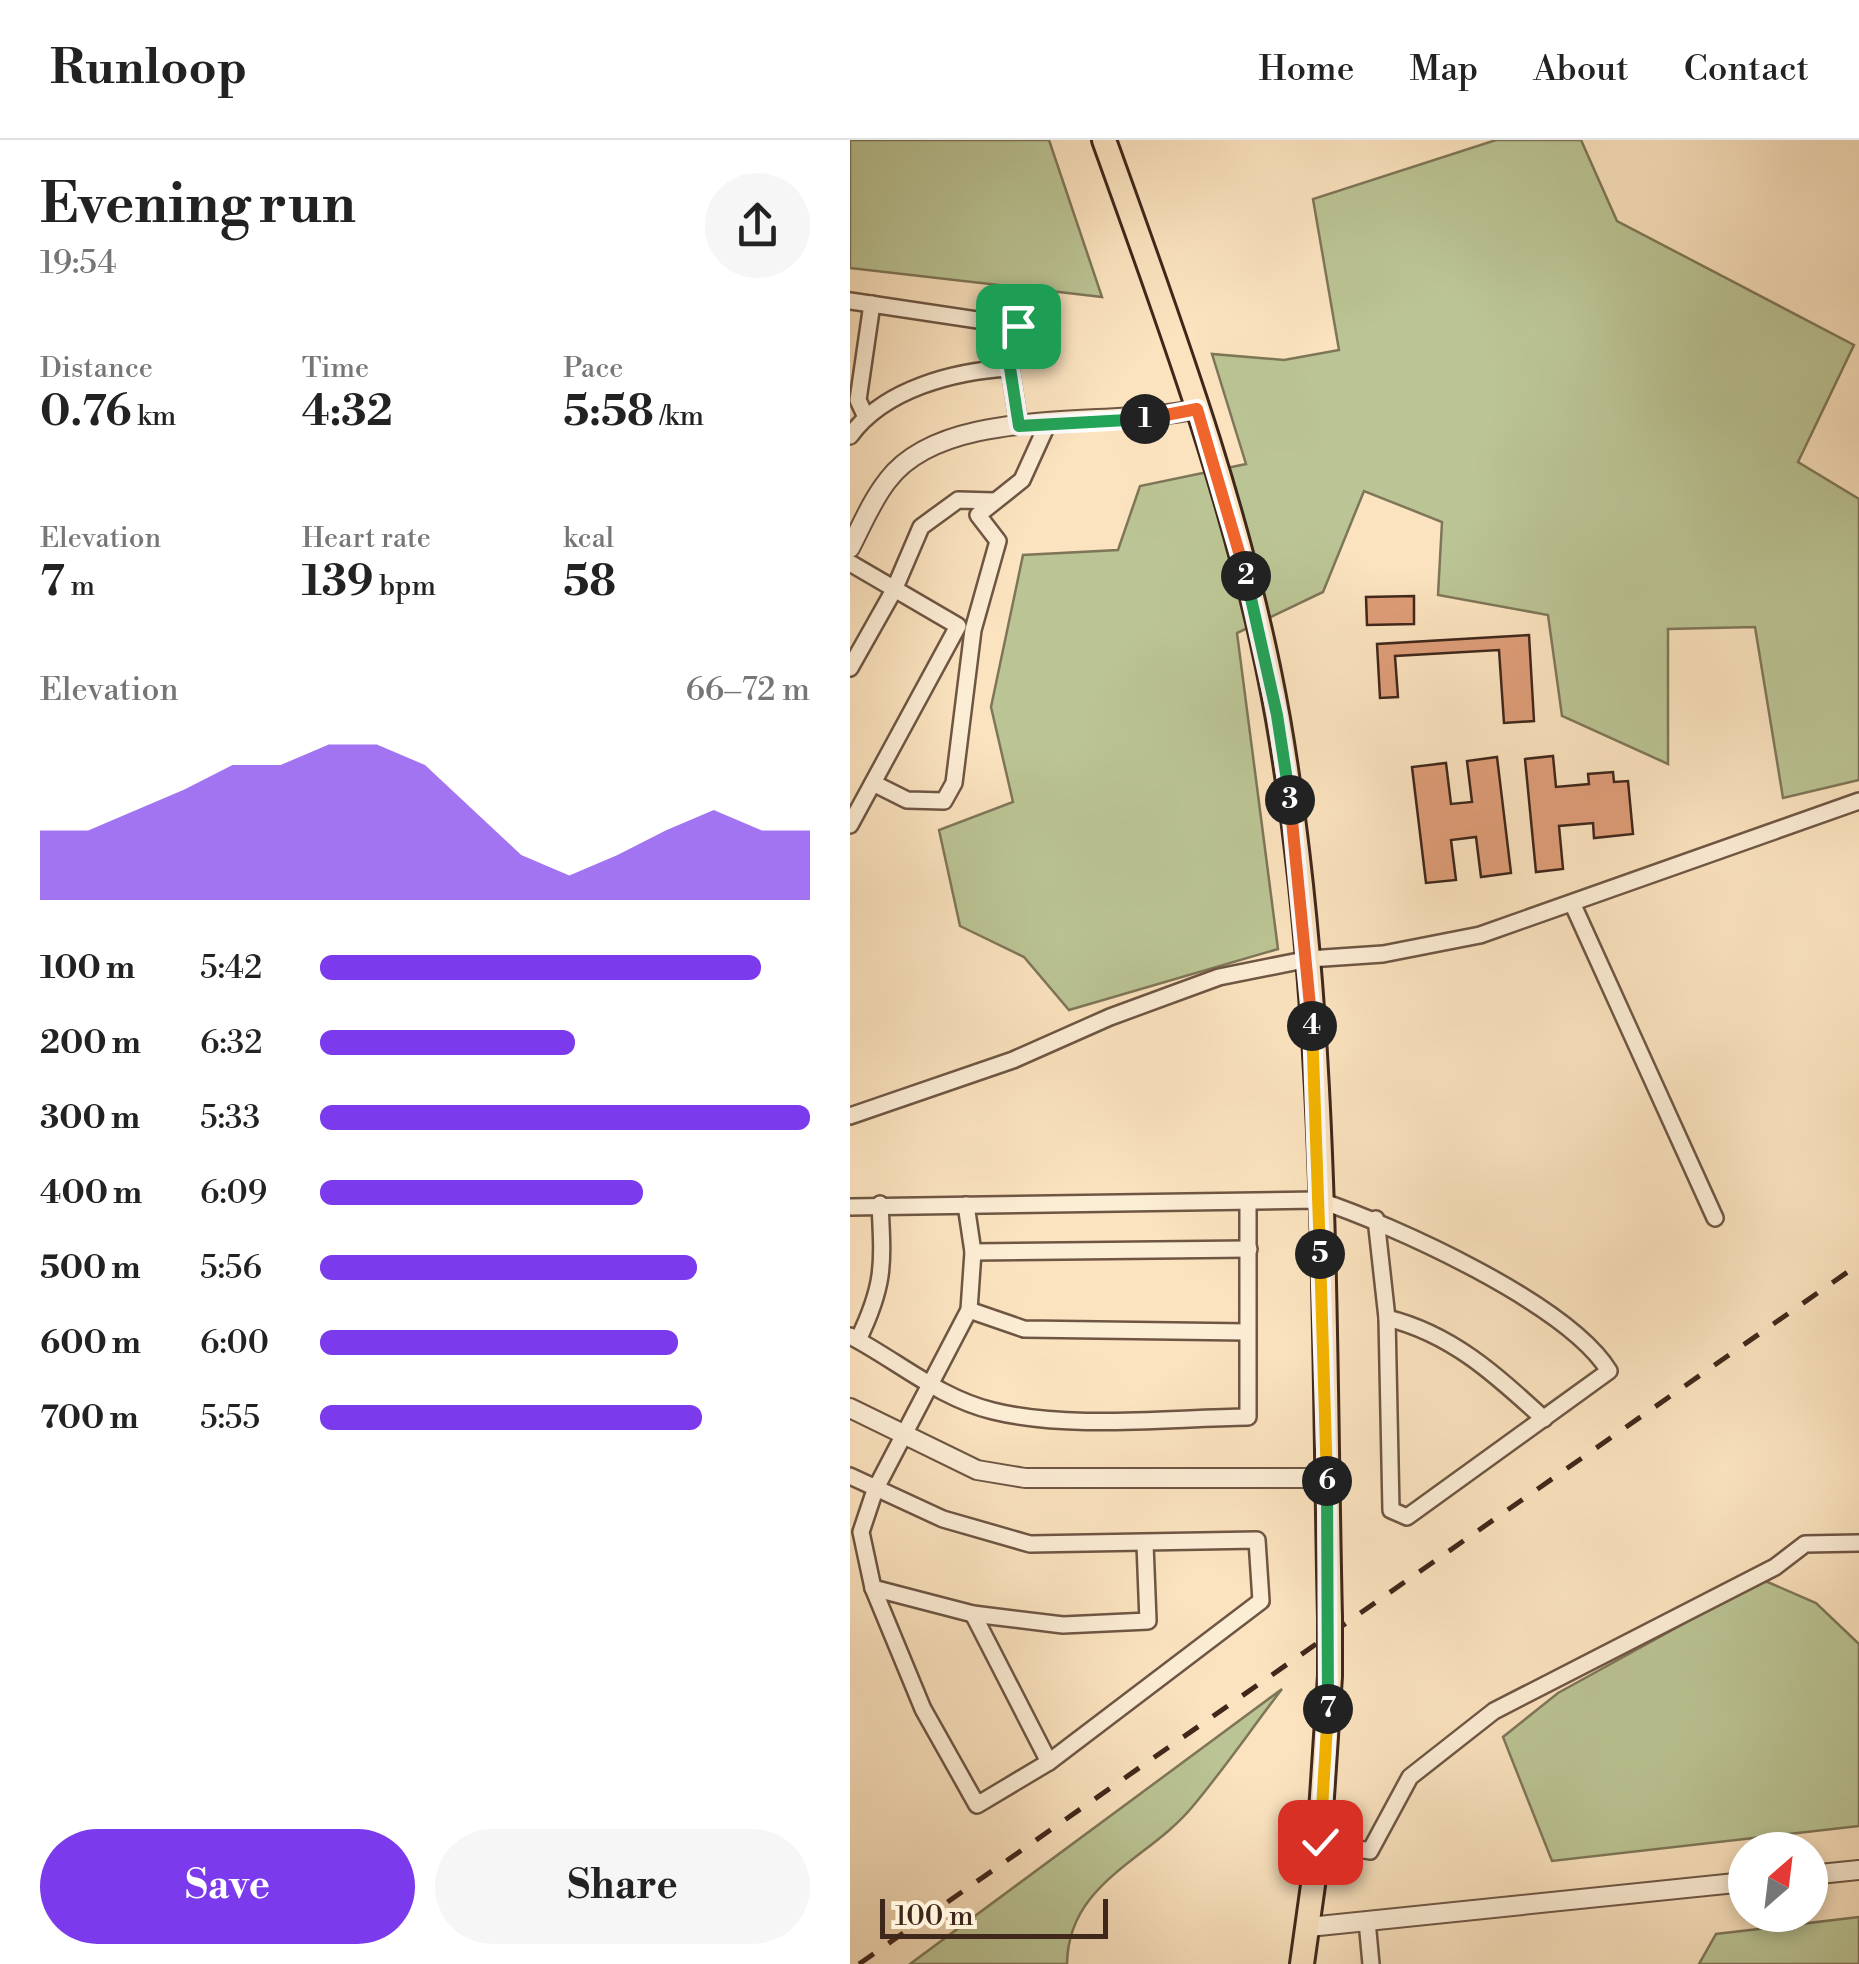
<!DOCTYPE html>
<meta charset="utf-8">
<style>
:root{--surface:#fff;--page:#f6f6f6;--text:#222;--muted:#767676;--line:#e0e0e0;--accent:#7c3aed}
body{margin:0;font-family:"Libre Bodoni",serif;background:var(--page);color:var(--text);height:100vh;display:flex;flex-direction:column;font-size:38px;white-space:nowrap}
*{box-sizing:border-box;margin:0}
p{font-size:32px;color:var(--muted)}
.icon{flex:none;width:55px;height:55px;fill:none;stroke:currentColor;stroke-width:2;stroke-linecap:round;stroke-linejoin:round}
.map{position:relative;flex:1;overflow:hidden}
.panel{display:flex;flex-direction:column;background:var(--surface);width:850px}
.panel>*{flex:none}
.needle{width:65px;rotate:28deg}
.tools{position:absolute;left:878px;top:1692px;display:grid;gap:20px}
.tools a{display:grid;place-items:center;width:100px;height:100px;border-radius:50%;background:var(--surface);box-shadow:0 5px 15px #0003;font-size:50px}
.scale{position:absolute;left:30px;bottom:25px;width:228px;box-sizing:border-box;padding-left:10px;border:5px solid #40271b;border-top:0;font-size:28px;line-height:35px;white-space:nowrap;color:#40271b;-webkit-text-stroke:8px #fcedd5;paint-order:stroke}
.pin{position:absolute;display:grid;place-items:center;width:85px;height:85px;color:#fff;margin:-42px;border-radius:20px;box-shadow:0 5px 15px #0006}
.km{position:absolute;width:50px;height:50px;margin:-25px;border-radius:50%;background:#222;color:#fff;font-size:28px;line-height:50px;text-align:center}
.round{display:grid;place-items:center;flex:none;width:105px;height:105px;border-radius:52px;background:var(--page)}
.summary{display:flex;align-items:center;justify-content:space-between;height:170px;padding:0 40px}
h1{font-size:55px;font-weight:800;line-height:75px}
.figures{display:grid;grid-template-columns:repeat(3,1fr);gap:15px;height:170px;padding:10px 40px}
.figures div{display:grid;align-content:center}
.figures b{font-size:42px;font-weight:800}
.figures small{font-size:28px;font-weight:400}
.figures p{font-size:28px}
.chart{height:280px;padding:20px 40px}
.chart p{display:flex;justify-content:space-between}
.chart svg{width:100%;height:180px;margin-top:10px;fill:var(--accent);opacity:.7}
.action{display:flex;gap:20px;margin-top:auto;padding:20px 40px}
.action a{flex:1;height:115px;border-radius:60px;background:var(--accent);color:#fff;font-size:40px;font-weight:800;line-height:115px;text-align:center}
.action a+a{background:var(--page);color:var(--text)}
ul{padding:0 40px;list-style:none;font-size:32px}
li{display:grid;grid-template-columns:160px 120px 1fr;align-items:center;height:75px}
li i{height:25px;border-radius:12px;background:var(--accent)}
header{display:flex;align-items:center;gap:60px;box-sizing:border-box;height:140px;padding:0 50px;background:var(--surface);border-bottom:2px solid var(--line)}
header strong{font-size:48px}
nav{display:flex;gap:55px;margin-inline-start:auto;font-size:35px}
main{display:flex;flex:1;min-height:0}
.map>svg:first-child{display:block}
</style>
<header>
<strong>Runloop</strong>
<nav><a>Home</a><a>Map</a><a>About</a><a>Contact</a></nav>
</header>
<main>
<section class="panel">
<div class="summary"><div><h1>Evening run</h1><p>19:54</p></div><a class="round"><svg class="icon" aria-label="share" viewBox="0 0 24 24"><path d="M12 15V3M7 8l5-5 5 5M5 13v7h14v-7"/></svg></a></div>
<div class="figures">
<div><p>Distance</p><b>0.76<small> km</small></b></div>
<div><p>Time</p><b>4:32</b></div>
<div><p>Pace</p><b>5:58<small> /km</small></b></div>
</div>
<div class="figures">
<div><p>Elevation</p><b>7<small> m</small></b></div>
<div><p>Heart rate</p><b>139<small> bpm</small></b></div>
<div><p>kcal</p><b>58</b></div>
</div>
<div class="chart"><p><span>Elevation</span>66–72 m</p>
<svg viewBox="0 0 160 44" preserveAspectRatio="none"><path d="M0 44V27L10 27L20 22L30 17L40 11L50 11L60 6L70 6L80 11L90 22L100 33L110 38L120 33L130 27L140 22L150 27L160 27V44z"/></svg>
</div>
<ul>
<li><b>100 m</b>5:42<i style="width:90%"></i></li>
<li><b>200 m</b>6:32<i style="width:52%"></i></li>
<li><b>300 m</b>5:33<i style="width:100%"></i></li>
<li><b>400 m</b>6:09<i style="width:66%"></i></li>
<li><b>500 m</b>5:56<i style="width:77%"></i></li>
<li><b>600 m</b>6:00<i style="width:73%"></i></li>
<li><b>700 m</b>5:55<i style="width:78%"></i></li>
</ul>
<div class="action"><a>Save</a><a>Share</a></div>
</section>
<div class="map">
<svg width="1009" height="1824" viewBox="0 0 1009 1824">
<rect width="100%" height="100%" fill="#fbe3bf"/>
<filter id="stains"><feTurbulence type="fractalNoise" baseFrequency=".002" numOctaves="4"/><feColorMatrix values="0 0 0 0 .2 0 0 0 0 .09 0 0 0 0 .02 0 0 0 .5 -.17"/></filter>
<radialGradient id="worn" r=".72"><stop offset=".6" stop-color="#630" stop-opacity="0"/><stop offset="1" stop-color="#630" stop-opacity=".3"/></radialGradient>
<g fill="#bbc494" stroke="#7e7658" stroke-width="2.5">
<polygon points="0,0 199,0 252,157 0,128"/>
<polygon points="646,0 731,0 767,81 1004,205 948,322 1009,359 1009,640 933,658 905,487 818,489 818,624 712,576 698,475 588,455 592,382 514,351 473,452 387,493 428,809 219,870 174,817 110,786 89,690 163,662 141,567 173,415 268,410 290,346 396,324 362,214 434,220 489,210 463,59"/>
<polygon points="913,1440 966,1463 1009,1504 1009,1686 702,1721 653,1597 708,1553"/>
<path d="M432,1549c-30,39 -58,80 -89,117 -44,54 -125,76 -126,158h-157z"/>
<polygon points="1009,1777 1009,1824 849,1824 866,1794"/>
</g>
<g fill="#de9d78" stroke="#40271b" stroke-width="2.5">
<polygon points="564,456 564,484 517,485 516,457"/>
<polygon points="679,495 684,581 654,583 649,510 545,516 548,557 530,558 527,504"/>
<polygon points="703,616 706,647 739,644 738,634 763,632 764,642 778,641 783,694 744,698 743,683 709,686 713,729 686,732 675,619"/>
<polygon points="647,617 661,733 631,737 626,697 601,700 606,740 576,743 562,627 596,623 601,664 622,662 617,621"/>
</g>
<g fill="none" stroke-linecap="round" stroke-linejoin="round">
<defs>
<g id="minor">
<polyline points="0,161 168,186 160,228 169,286"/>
<polyline points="15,275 8,260 22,164"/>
<path d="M0,296c34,-47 104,-65 160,-68"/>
<polyline points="0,423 108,486 0,685"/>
<polyline points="0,528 44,450 71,387 108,360 144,361"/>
<polyline points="23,643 57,660 94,661 104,643 123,490 148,401 128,375 172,340 197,285"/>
<polyline points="723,765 865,1078"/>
<polyline points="0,976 163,920 260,877 369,837 459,819 533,814 630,795 1009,661"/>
<path d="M0,1067l468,-7c76,25 250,104 291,171l-202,146 -16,-7 -4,-192 -11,-99"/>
<polyline points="123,1112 399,1109"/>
<polyline points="119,1170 174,1189 397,1192"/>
<path d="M537,1178c65,16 109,57 157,101"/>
<path d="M0,1196c48,25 89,62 143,75 77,19 175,7 255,6v-214"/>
<path d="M8,1200c27,-56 25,-75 22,-136"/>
<polyline points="0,1336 93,1379 180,1404 407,1400 411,1461 199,1622 127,1665 73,1569 23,1448 11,1392 25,1350 119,1170 123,1112 116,1065"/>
<polyline points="23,1448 123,1474 213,1485 298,1481 295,1404"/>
<polyline points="123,1474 199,1622"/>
<polyline points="469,1702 520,1711 560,1637 644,1571 925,1427 955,1404 1009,1403"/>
<polyline points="517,1781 521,1824"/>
</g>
<g id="tertiary">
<path d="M0,408c12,-23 22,-48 38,-68 58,-76 220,-51 309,-71"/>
<polyline points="0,1268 127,1330 175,1338 477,1338"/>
<polyline points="960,1735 1009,1730"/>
<polyline points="459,1787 895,1742"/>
</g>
<g id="primary">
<path d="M254,0c68,189 139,380 174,579 51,295 45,600 52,898"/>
<polyline points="452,1824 469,1702 480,1536"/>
</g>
</defs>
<use href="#minor" stroke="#6f5644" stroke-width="20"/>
<use href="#tertiary" stroke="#6f5644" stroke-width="22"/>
<use href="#primary" stroke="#40271b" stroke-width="28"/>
<use href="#minor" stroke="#fcedd5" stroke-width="15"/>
<use href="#tertiary" stroke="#fcedd5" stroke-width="18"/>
<use href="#primary" stroke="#fbe3bf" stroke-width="22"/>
<polyline stroke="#40271b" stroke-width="5" stroke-dasharray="18 18" stroke-linecap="butt" points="9,1824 1009,1124"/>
<defs>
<polyline id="primary-bridge" points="480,1477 480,1536"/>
</defs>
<use href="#primary-bridge" stroke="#40271b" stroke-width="28" stroke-linecap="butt"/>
<use href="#primary-bridge" stroke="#fbe3bf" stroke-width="22"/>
</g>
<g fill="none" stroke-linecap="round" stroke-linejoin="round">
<defs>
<polyline id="split-1" points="168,186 160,228 169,286 295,279"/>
<polyline id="split-2" points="295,279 347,269 396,436"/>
<polyline id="split-3" points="396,436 427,575 440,660"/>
<polyline id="split-4" points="440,660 462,886"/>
<polyline id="split-5" points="462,886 470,1114"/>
<polyline id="split-6" points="470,1114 477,1341"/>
<polyline id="split-7" points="477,1341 478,1569"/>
<polyline id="split-8" points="470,1702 478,1569"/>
</defs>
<use href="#split-1" stroke="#fff" stroke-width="20"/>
<use href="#split-2" stroke="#fff" stroke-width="20"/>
<use href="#split-3" stroke="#fff" stroke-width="20"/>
<use href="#split-4" stroke="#fff" stroke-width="20"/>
<use href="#split-5" stroke="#fff" stroke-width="20"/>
<use href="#split-6" stroke="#fff" stroke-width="20"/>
<use href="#split-7" stroke="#fff" stroke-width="20"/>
<use href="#split-8" stroke="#fff" stroke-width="20"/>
<use href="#split-1" stroke="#22a559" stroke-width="12"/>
<use href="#split-2" stroke="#f0652b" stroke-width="12"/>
<use href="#split-3" stroke="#22a559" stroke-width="12"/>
<use href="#split-4" stroke="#f0652b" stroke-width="12"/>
<use href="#split-5" stroke="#f5b400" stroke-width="12"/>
<use href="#split-6" stroke="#f5b400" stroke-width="12"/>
<use href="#split-7" stroke="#22a559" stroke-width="12"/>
<use href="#split-8" stroke="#f5b400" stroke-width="12"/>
</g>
<rect width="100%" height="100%" filter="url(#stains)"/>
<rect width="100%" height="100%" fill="url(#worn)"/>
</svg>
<div class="tools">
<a><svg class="needle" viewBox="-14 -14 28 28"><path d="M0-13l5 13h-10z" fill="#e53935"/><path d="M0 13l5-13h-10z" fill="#767676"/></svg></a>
</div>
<div class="scale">100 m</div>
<div class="pin" style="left:168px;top:186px;background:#1e9e55"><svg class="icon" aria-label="arrive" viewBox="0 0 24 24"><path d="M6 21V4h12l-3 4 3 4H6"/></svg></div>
<div class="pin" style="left:470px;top:1702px;background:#d93025"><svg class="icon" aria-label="check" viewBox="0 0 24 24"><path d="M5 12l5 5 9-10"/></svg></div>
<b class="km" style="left:295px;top:279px">1</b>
<b class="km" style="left:396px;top:436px">2</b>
<b class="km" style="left:440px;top:660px">3</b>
<b class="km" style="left:462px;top:886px">4</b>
<b class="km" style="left:470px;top:1114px">5</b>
<b class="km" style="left:477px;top:1341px">6</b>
<b class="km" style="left:478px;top:1569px">7</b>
</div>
</main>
